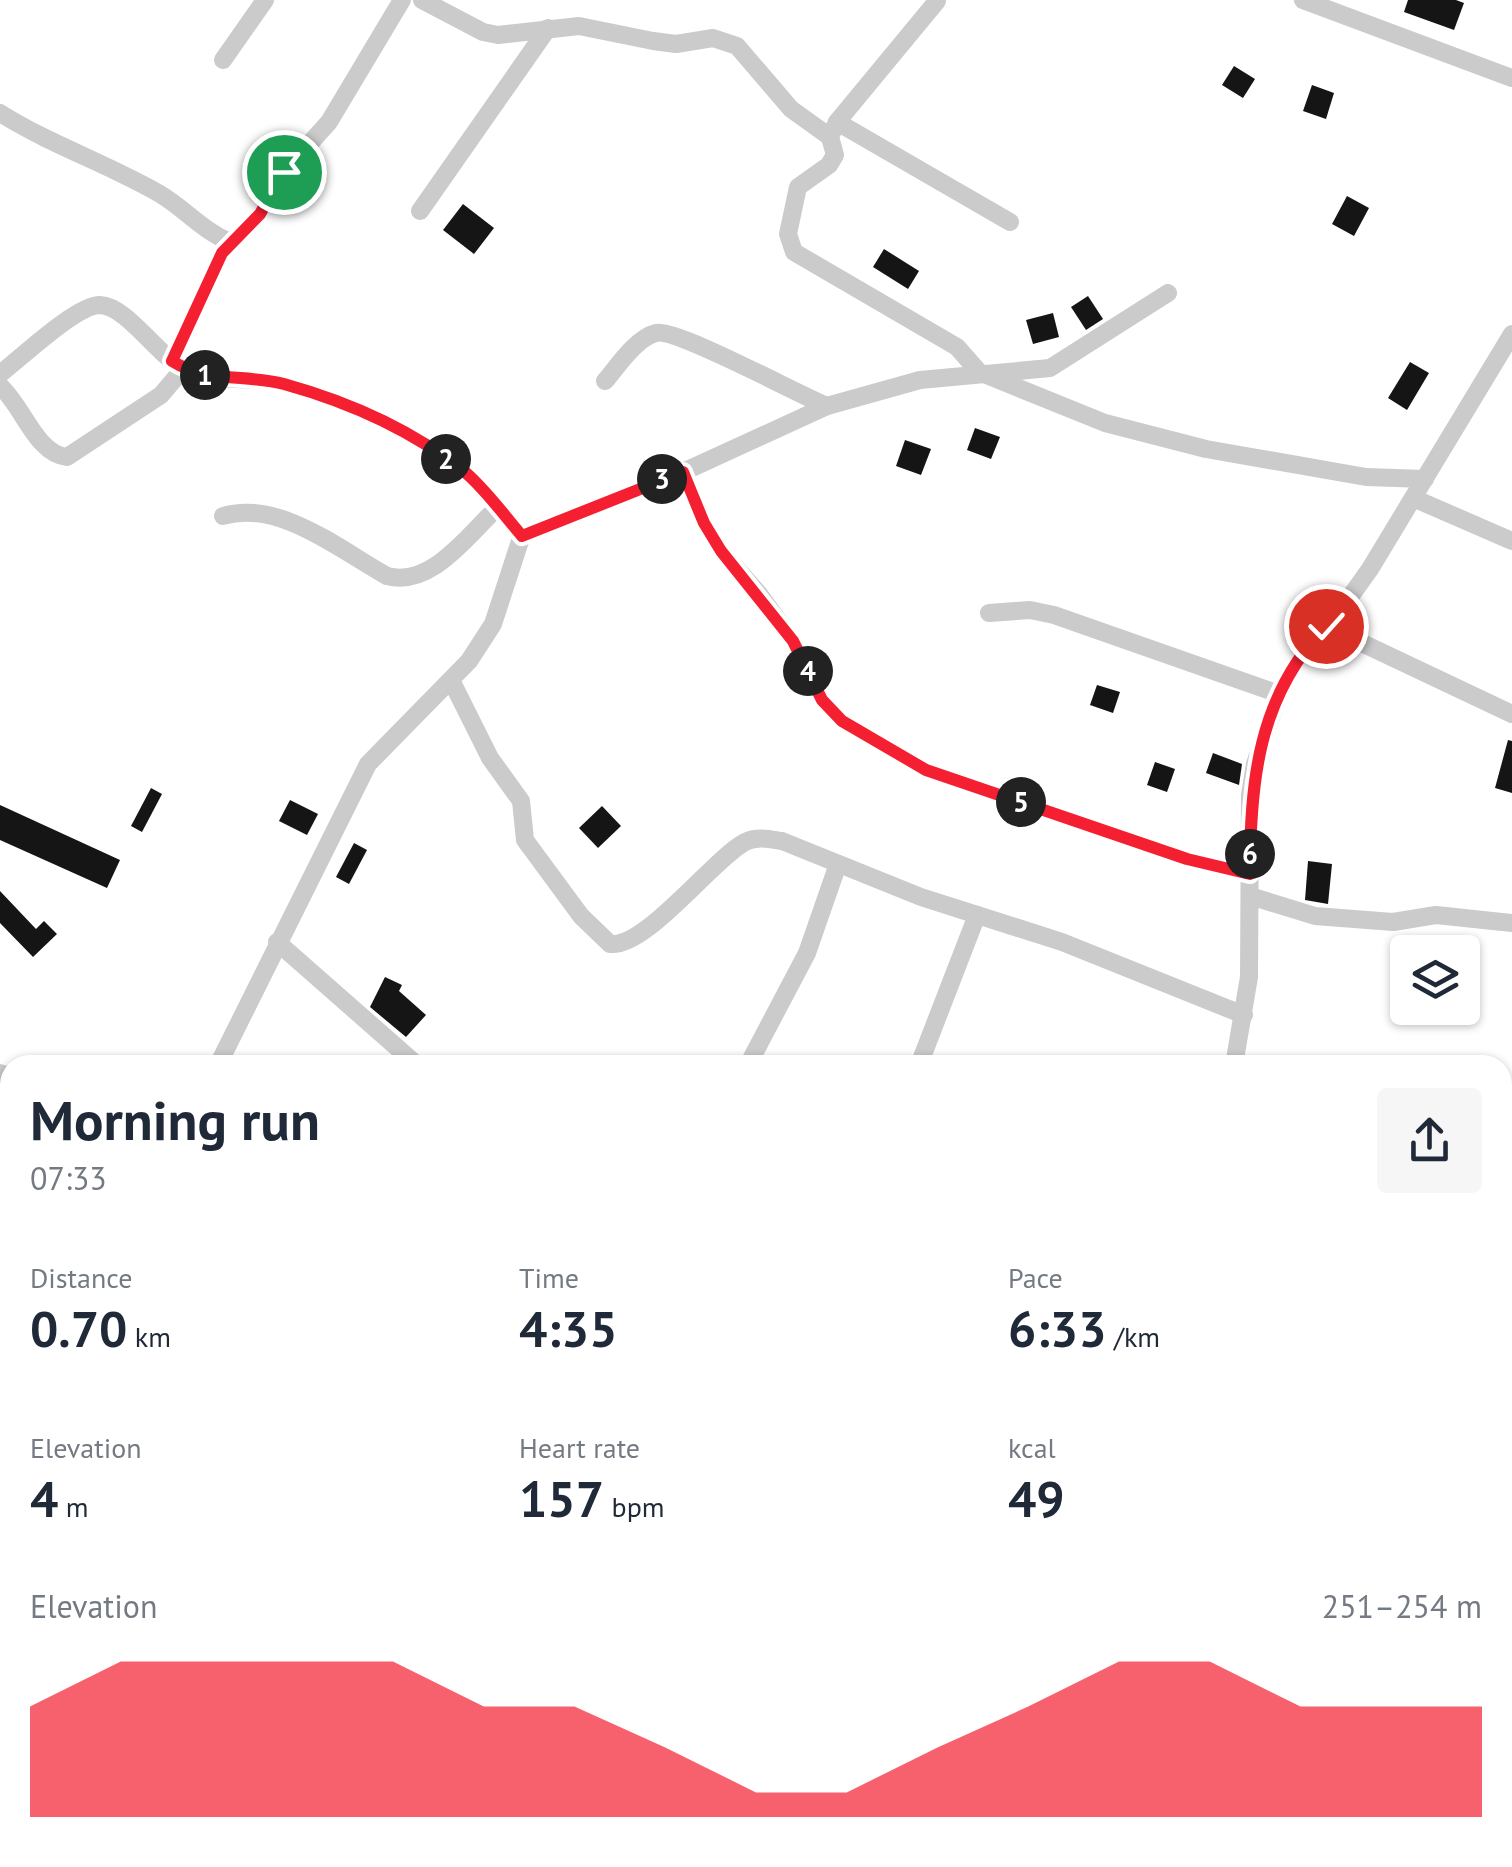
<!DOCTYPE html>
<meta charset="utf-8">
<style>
:root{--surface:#fff;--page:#f6f6f7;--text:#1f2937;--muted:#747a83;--accent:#f51f32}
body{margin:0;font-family:"PT Sans",sans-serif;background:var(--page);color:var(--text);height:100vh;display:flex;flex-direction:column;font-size:38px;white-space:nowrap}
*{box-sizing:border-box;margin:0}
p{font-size:32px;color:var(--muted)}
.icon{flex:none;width:55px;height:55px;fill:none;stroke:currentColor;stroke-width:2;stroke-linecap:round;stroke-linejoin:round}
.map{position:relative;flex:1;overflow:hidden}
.drawer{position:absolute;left:0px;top:1055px;width:1512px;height:812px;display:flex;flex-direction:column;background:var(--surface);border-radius:30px 30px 0 0;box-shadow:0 2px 8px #0004}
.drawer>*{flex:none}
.controls{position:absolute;left:1390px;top:935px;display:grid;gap:20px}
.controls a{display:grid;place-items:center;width:90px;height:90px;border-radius:10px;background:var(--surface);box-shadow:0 2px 8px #0004;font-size:50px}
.pin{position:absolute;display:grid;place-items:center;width:85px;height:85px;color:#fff;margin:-42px;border:5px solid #fff;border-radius:50%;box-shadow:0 2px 10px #0007}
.km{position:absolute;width:50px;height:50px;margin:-25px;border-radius:50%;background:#222;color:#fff;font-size:28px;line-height:50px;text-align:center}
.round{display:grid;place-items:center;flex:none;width:105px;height:105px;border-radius:10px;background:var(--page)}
.head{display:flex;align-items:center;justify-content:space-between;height:170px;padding:0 30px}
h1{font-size:55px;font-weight:700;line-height:75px}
.figures{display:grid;grid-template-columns:repeat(3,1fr);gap:15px;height:170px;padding:10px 30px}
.figures div{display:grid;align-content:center}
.figures b{font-size:50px;font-weight:700}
.figures small{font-size:28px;font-weight:400}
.figures p{font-size:28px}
.chart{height:280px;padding:20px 30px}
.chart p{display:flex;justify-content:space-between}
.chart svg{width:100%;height:180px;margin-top:10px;fill:var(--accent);opacity:.7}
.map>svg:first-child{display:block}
</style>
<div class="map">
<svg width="1512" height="1867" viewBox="0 0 1512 1867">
<rect width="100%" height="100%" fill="#fff"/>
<g fill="#e4edda">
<polygon points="0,1462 10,1463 10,1624 0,1621"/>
<polygon points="626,1858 732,1858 743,1867 637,1867"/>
</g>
<polygon fill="#c4dfef" points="0,1621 10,1624 10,1858 626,1858 637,1867 0,1867"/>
<g fill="#151515">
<polygon points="1408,0 1456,0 1464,3 1454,30 1404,12"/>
<polygon points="1234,66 1255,79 1243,98 1222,85"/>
<polygon points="1312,85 1334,93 1326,119 1303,111"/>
<polygon points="1347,196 1369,208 1354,236 1332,224"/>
<polygon points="463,204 494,228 474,254 443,230"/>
<polygon points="884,249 919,271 908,289 873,267"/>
<polygon points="1088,296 1103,319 1086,330 1071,307"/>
<polygon points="1053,313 1059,337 1033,344 1026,320"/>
<polygon points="1410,362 1429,373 1407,410 1388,398"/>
<polygon points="975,428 1000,437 991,459 967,450"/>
<polygon points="905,440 931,449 921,475 896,466"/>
<polygon points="1097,685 1120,692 1113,713 1090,705"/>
<polygon points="1508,740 1512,741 1512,793 1495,788"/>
<polygon points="1213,753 1242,764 1239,785 1206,773"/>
<polygon points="1155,762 1175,769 1167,792 1147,785"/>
<polygon points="151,788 162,794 142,832 131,826"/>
<polygon points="290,800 318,814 307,835 279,821"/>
<polygon points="0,805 120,860 107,888 0,840"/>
<polygon points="602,806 621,826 598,848 579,828"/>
<polygon points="354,843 367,850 349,884 336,877"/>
<polygon points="1308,861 1332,864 1328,904 1305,900"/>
<polygon points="0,891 36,929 44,921 57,934 33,957 0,923"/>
<polygon points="385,977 402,985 399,991 426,1015 406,1037 370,1007"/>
</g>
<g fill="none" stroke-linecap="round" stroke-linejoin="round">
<g stroke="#cbcbcb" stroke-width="18">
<polyline points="422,0 483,32 498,35 579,26 653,41 676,44 713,38 737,46 791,109 830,137"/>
<polyline points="1303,0 1512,78"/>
<polyline points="937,1 837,122 830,137 835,155 829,165 798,187 788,234 794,252 957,347 979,372 1105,423 1206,449 1366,477 1425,479"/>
<polyline points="223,60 265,0"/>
<path d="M0,113c51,32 108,51 160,81 25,15 43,37 70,48"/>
<polyline points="837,122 1010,222"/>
<polyline points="420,211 548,28"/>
<polyline points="172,361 222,253 260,214 284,172 329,122 402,0"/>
<path d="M0,374c21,-16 76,-69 100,-69 27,1 58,51 84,64 30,14 66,7 98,15 64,15 133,47 184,89 21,18 38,42 56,62"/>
<path d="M605,381c13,-15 31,-43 51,-48 20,-5 141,61 171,73"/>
<path d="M0,386c23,20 36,68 67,71l94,-62 22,-26"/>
<polyline points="683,472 704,523 721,551 759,594 793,641 822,700 842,721 926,770 1187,859 1250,874"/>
<polyline points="1413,498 1512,541"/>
<path d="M223,516c56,-17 117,34 164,60 44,12 81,-41 110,-68"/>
<polyline points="989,613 1030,610 1054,615 1279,694"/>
<polyline points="1326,626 1512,714"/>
<path d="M452,682l38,76 31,43 4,39 56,76 29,28c36,4 103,-85 135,-102 12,-6 24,-3 37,-1l139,56 141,45 182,73"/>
<polyline points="1250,896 1315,916 1393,922 1436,915 1512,923"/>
<polyline points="277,942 417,1065"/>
<polyline points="218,1065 368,764 469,661 493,624 522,535 683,472 827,406 920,380 1050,368 1168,293"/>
<polyline points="748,1065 807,953 838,864"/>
<polyline points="919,1065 977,915"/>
<polyline points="1234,1065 1249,977 1250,795 1255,764 1279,694 1303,650 1340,611 1370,569 1512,334"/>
<polyline points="0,1073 10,1076"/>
<polyline points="1502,1182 1512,1186"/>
<polyline points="1507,1376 1512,1401"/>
<polyline points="1502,1570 1512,1566"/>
<polyline points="1502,1653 1512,1631"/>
<polyline points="1502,1686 1512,1690"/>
<polyline points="1262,1867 1269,1858"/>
</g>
</g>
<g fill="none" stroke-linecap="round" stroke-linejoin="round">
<defs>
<path id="route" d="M284,172l-24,42 -38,39 -50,108c35,22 74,13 112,23 65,18 128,46 181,88 21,18 39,43 57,64l161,-64 21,51 17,28 72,90 29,59 20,21 84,49 261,89 63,15c0,-92 8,-178 76,-248"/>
</defs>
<use href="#route" stroke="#fff" stroke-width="20"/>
<use href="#route" stroke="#f51f32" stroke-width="12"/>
</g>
</svg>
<div class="controls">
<a><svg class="icon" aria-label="layers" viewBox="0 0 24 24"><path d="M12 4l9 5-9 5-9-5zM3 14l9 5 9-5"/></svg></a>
</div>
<div class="pin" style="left:284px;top:172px;background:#1e9e55"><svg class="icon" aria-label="arrive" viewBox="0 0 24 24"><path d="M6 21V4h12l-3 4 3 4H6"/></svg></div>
<div class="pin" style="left:1326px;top:626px;background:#d93025"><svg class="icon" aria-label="check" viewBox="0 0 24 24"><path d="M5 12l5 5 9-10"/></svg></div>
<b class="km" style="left:205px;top:375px">1</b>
<b class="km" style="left:446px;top:459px">2</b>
<b class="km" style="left:662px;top:479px">3</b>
<b class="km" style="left:808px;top:671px">4</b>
<b class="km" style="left:1021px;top:802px">5</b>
<b class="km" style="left:1250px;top:854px">6</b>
<section class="drawer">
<div class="head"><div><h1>Morning run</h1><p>07:33</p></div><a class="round"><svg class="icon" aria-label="share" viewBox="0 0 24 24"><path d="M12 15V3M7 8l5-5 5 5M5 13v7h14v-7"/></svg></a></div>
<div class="figures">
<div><p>Distance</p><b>0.70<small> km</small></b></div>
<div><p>Time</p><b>4:35</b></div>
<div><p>Pace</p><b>6:33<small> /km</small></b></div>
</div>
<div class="figures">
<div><p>Elevation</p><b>4<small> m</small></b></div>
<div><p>Heart rate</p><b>157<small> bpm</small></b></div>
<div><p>kcal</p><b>49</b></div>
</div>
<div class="chart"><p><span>Elevation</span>251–254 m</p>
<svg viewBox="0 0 160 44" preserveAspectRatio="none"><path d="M0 44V17L10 6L20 6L30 6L40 6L50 17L60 17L70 27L80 38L90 38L100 27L110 17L120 6L130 6L140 17L150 17L160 17V44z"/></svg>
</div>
</section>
</div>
